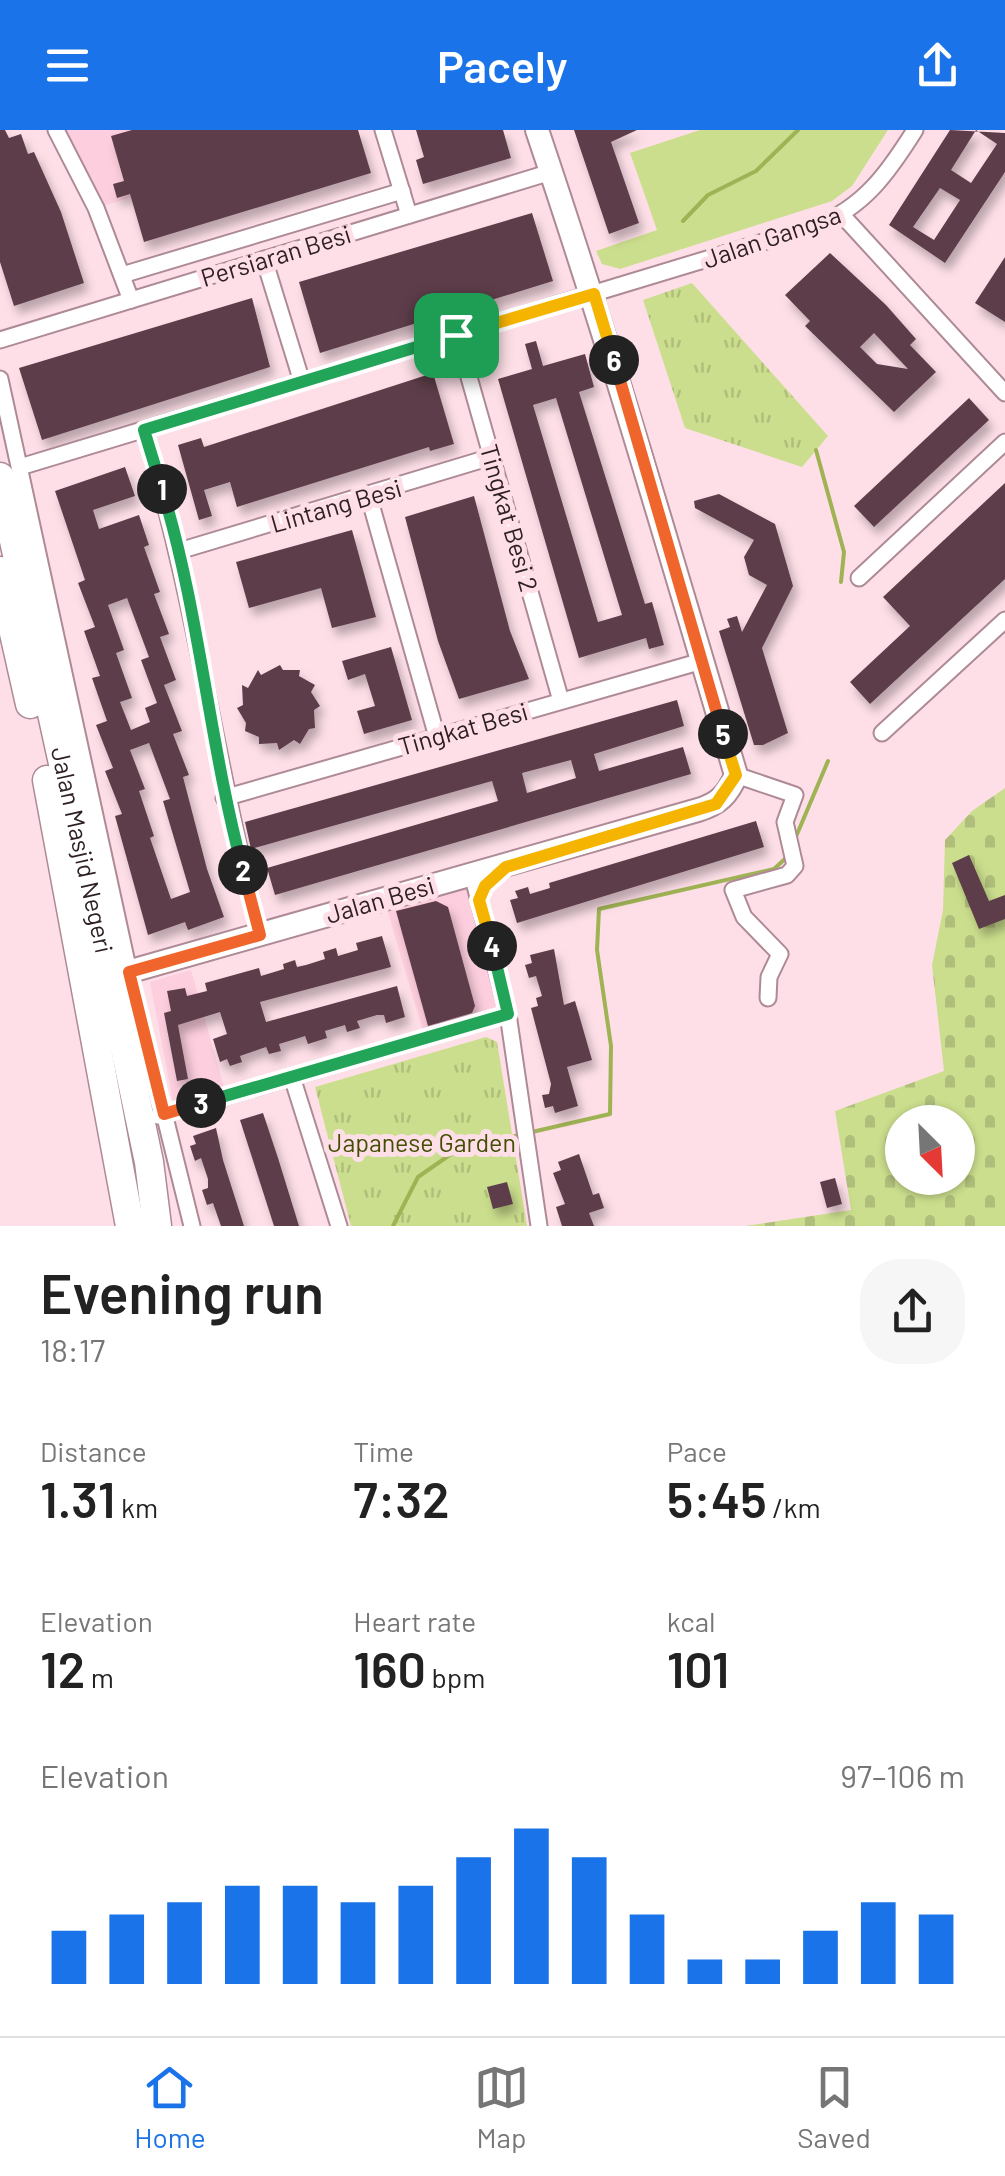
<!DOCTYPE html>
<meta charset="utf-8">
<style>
:root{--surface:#fff;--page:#f6f6f6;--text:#222;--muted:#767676;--line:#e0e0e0;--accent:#1a73e8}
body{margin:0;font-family:Barlow,sans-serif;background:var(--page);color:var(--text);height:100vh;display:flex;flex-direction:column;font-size:38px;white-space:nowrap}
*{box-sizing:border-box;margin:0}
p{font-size:32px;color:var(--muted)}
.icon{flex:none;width:55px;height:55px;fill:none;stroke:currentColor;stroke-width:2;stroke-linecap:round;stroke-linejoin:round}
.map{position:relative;height:1096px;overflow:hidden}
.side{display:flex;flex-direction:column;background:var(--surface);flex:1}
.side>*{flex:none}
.needle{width:65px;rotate:156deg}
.buttons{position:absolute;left:885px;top:975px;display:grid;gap:20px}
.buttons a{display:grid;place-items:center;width:90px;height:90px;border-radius:50%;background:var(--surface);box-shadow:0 2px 8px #0004;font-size:50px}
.pin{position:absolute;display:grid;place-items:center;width:85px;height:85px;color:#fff;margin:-42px;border-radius:20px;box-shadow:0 5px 15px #0006}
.km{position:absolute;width:50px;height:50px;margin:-25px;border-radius:50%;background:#222;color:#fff;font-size:28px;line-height:50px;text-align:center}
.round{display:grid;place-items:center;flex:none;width:105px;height:105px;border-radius:40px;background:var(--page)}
.overview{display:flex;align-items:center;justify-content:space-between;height:170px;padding:0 40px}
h1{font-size:55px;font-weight:600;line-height:75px}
.metrics{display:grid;grid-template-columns:repeat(3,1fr);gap:15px;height:170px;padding:10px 40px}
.metrics div{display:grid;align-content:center}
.metrics b{font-size:50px;font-weight:600}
.metrics small{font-size:28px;font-weight:400}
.metrics p{font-size:28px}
.chart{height:280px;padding:20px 40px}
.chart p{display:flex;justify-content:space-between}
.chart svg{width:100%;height:180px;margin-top:10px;stroke:var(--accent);stroke-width:6}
header{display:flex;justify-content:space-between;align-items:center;height:130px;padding:0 40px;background:var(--accent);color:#fff;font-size:45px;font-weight:600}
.tab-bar{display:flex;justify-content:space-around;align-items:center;height:140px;border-top:2px solid var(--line);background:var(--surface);font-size:28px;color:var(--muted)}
.tab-bar a{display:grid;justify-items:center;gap:5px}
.tab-bar .on{color:var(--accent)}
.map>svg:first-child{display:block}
</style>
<header><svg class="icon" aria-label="menu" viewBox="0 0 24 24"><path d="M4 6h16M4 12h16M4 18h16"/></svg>Pacely<svg class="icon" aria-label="share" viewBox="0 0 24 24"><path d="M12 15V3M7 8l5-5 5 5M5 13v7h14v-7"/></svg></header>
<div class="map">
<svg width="1005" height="1096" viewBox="0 0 1005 1096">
<defs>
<pattern id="cemetery-stones" width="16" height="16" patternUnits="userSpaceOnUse" patternTransform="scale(2.5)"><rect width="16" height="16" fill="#cbde8d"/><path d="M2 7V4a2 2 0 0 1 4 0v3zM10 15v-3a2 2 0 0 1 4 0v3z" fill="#afbe7a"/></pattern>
<pattern id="park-tufts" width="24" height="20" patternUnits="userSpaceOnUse" patternTransform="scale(2.5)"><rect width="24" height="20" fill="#cbde8d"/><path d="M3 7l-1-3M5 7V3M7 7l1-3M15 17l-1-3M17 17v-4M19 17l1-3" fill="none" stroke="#afbe7a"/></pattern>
<filter id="shadow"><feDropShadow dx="4.5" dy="8" stdDeviation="5" flood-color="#0004"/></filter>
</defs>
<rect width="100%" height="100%" fill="#fedfe8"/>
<g fill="#fdcedd">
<polygon points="56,0 352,0 96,78"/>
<polygon points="472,744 508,884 425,908 384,769"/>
<polygon points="191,840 224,957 173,971 150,852"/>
</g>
<polygon fill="#cbde8d" points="700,0 888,0 852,56 832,71 620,139 602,134 596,121 657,100 630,23"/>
<path fill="url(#cemetery-stones)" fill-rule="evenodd" d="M1005,658v438h-260l106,-16 -16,-99 109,-40 -12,-106 11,-55 2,-70 27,-29zM902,992h56v56h-56z"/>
<g fill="url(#park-tufts)">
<polygon points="692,153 828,306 802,337 685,298 643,170"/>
<polygon points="486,907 497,912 527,1096 351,1096 315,957"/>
</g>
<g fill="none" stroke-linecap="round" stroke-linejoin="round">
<g stroke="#9fb354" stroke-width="4">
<polyline points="683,91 708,65 756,41 798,0"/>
<polyline points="816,320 844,422 841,452"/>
<polyline points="795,709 828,631"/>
<polyline points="532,1002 610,984 611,916 597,820 599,779 774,739 787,727"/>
<polyline points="393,1096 418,1047 454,1022 523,1004"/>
</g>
</g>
<g fill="#5d3e49" fill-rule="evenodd" filter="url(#shadow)">
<polygon points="0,0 5,0 9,8 21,4 28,24 34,22 61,82 84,153 14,176 0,132"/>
<polygon points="132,0 358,0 371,43 144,112 130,64 117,68 113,54 124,51 111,6"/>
<polygon points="416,0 503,0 511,28 423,54 416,30 424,27"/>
<polygon points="574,0 637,0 611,12 639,93 609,104"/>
<path d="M950,0l55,3v39l-60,91 -56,-38zM976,0l21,14 -26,39 -20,-13zM940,58l20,12 -26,40 -21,-13z"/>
<polygon points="532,83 553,151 320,223 299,152"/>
<path d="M830,123l56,52 30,34 -6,6 26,27 -42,40 -89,-86 5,-5 -25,-26zM874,203l34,36 -31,-5 -17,-17z"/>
<polygon points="1005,127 1005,192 975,173"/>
<polygon points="252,168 270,237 42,310 19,238"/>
<path d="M536,211l7,25 42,-12 9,33 -15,5 66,212 7,-2 12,43 -15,4 -3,-11 -67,20 -81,-279 34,-10 -7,-25zM556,268l66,217 -24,7 -65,-217z"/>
<polygon points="433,243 454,314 430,321 429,317 237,377 230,352 204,360 212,386 199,390 178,315 201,308 204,317"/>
<polygon points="969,268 989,290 874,397 854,376"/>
<path d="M125,337l10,29 -42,14 6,19 40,-14 10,30 -5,2 16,45 -6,2 15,40 -9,3 16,43 -12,5 18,46 -9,3 16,41 -6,2 24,92 17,48 -36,13 -3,-8 -37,13 -33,-119 7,-2 -17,-43 8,-3 -17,-43 11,-4 -15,-43 8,-2 -16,-45 11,-4 -17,-44 7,-3 -30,-89zM127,468l22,59 -8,3 16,43 -12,5 5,14 -19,8 -11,-28 12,-4 -16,-45 8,-3 -16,-45zM149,613l21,56 -7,2 27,91 -19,7 -21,-61 4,-2 -15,-45 6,-2 -15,-39z"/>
<polygon points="1005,353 1005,449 870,574 850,552 910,496 883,467"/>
<polygon points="719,364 775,394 793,456 762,518 788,603 763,615 754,615 719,501 730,497 727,489 737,486 742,502 767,455 749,445 744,427 754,410 695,378 694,371"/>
<polygon points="474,366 510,501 529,549 459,569 438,511 405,387"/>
<polygon points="352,400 376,487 332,498 321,458 249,478 236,432"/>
<polygon points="391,517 412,590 364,604 357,581 375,576 365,544 348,550 342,531"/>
<polygon points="280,535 283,540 300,540 299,546 315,555 311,562 320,576 314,580 315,598 309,599 300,614 294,610 279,620 277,613 259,614 259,607 245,601 246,593 237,578 243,575 242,555 248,558 258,540 261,545"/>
<path d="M677,570l7,26 -90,28 5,17 84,-24 8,27 -416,121 -8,-27 231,-67 -6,-20 -241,68 -6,-27zM571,630l5,18 -49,15 -5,-20z"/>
<polygon points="756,691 764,717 517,793 510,770 518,768 515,761 528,757 530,764 550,758 549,753"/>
<polygon points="969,725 989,771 1005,765 1005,789 979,799 952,733"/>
<polygon points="436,771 448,777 475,876 472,883 428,896 396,781"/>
<polygon points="382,806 391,837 260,872 266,892 397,856 405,887 386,893 384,885 377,885 357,891 360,898 347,902 345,895 325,901 327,908 308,914 305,906 299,908 279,914 281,921 269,924 266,917 240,926 242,932 230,936 227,929 220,932 213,909 227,904 220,882 178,895 188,949 177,951 164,883 171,881 167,861 185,858 187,866 207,861 205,853 259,838 261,846 284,839 283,834 295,830 297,837 306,835 325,829 323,822 336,818 338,826 358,820 356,813"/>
<polygon points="554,819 564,875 575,871 592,930 567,937 578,976 555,983 553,976 545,978 542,965 549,964 551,954 531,878 538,876 536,868 542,866 536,846 529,848 525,835 532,833 530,825"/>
<polygon points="263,983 278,1028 299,1096 274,1096 240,990"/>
<polygon points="216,998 223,1030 244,1096 221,1096 213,1073 207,1075 202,1060 208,1058 208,1049 201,1028 195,1031 190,1016 196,1014 193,1006"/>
<polygon points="579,1024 593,1065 599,1063 604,1078 589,1083 594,1096 562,1096 556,1077 565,1074 553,1043 561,1040 558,1032"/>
<polygon points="835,1048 842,1074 827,1078 820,1052"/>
<polygon points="507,1052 513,1074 493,1079 487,1057"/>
</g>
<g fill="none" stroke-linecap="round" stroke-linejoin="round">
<defs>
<g id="street">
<polyline points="56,0 96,78 131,170"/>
<polyline points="383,0 409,85"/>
<polyline points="842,85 1005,263"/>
<polyline points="264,129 302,252"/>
<polyline points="122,145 402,61"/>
<polyline points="457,205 561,571"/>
<polyline points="0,210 551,42"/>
<polyline points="0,249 129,842 192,1096"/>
<path d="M144,300c51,165 72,338 116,505"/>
<path d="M20,337l796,-241c48,-19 72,-53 99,-96"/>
<polyline points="369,367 437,607"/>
<polyline points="179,421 491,327"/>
<polyline points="859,448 1005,312"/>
<polyline points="882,603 1005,490"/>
<polyline points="736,645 795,665 785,692 795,736 787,745 733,760 744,787 780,824 769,847 768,868"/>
<polyline points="224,668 702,531"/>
<polyline points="472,744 508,884 539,1096"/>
<polyline points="292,947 339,1096"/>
<polyline points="158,986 508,884"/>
</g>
<path id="secondary" d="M110,847l588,-167c20,-6 30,-15 38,-35 -64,-216 -127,-432 -199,-645"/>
<g id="highway">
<path id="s1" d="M0,347l110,500 39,185 8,64"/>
<polyline points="0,441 30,574"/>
<polyline points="47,650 130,1096"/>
</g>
</defs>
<use href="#street" stroke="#ae8a96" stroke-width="19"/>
<use href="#secondary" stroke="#ae8a96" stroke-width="26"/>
<use href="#highway" stroke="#ae8a96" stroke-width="31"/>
<use href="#street" stroke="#fff" stroke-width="15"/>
<use href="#secondary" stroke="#fff" stroke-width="22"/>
<use href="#highway" stroke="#fff" stroke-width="28"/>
</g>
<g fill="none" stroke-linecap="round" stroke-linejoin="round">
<defs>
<polyline id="split-1" points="162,359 144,300 456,205"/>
<path id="split-2" d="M162,359c38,124 47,255 81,381"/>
<polyline id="split-3" points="201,973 164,984 129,842 260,805 243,740"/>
<polyline id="split-4" points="201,973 508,884 492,816"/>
<polyline id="split-5" points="492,816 479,770 485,756 506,737 716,674 736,645 723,604"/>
<polyline id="split-6" points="614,230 723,604"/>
<polyline id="split-7" points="456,205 594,164 614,230"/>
</defs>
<use href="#split-1" stroke="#fff" stroke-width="20"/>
<use href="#split-2" stroke="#fff" stroke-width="20"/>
<use href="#split-3" stroke="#fff" stroke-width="20"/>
<use href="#split-4" stroke="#fff" stroke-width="20"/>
<use href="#split-5" stroke="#fff" stroke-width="20"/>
<use href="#split-6" stroke="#fff" stroke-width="20"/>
<use href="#split-7" stroke="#fff" stroke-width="20"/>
<use href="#split-1" stroke="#22a559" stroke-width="12"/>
<use href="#split-2" stroke="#22a559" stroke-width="12"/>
<use href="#split-3" stroke="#f0652b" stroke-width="12"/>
<use href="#split-4" stroke="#22a559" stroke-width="12"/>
<use href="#split-5" stroke="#f5b400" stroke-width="12"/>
<use href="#split-6" stroke="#f0652b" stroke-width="12"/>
<use href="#split-7" stroke="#f5b400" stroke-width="12"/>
</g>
<g text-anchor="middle" stroke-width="10" stroke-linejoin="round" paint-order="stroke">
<g font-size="25" fill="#2e2025" stroke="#fedfe8">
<text transform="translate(772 107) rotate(-19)" y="9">Jalan Gangsa</text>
<text transform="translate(276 126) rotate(-17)" y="9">Persiaran Besi</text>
<text transform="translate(336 376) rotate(-16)" y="9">Lintang Besi</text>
<text transform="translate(509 388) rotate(74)" y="9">Tingkat Besi 2</text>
<text transform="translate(463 599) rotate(-16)" y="9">Tingkat Besi</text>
<text dy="9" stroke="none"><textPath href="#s1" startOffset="382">Jalan Masjid Negeri</textPath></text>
<text transform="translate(380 770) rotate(-16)" y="9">Jalan Besi</text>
</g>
<g font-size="25" fill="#424e02" stroke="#fedfe8">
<text x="422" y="1022">Japanese Garden</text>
</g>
</g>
</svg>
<div class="buttons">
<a><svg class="needle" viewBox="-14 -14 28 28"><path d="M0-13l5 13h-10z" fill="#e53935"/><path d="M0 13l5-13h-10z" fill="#767676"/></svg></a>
</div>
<div class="pin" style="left:456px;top:205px;background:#1e9e55"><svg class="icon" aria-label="arrive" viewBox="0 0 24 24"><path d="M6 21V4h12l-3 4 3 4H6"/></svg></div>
<b class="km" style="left:162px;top:359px">1</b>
<b class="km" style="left:243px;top:740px">2</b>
<b class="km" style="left:201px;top:973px">3</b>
<b class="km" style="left:492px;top:816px">4</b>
<b class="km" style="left:723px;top:604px">5</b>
<b class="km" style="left:614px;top:230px">6</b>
</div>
<section class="side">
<div class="overview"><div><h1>Evening run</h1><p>18:17</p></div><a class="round"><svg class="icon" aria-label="share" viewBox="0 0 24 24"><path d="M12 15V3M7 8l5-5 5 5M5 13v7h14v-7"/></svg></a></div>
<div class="metrics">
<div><p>Distance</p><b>1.31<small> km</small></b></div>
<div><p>Time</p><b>7:32</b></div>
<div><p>Pace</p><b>5:45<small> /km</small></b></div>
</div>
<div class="metrics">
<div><p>Elevation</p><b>12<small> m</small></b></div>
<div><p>Heart rate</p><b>160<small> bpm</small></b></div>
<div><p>kcal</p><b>101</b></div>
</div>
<div class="chart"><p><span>Elevation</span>97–106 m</p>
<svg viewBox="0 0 160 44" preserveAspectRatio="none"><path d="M5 44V31M15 44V27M25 44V24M35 44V20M45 44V20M55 44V24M65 44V20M75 44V13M85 44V6M95 44V13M105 44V27M115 44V38M125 44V38M135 44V31M145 44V24M155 44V27"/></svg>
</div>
</section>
<nav class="tab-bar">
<a class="on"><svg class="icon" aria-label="home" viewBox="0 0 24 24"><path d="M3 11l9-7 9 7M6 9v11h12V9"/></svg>Home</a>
<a><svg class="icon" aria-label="map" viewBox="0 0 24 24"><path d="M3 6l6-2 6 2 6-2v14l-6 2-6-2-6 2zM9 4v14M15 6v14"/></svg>Map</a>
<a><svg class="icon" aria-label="saved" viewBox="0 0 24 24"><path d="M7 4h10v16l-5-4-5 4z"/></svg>Saved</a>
</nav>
